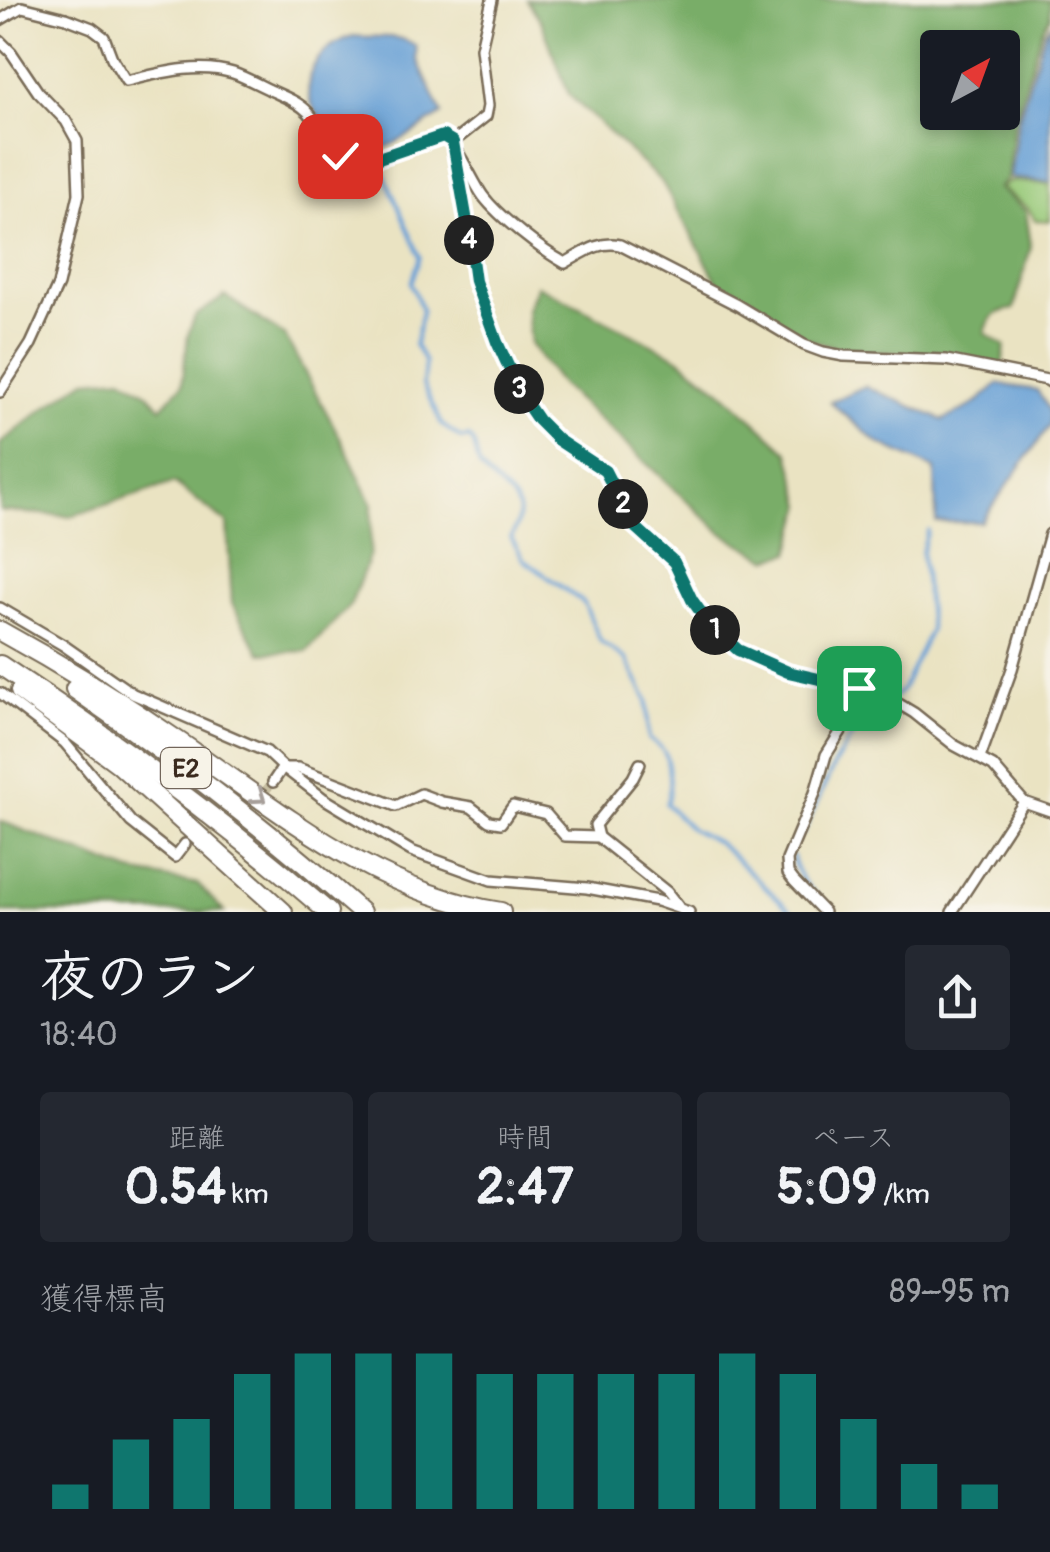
<!DOCTYPE html>
<html lang="ja">
<meta charset="utf-8">
<style>
:root{--surface:#171b24;--page:#242831;--text:#f1f3f6;--muted:#9ea1a6;--accent:#0f766e}
body{margin:0;font-family:Pangolin,"Klee One",sans-serif;background:var(--page);color:var(--text);height:100vh;display:flex;flex-direction:column;font-size:38px;white-space:nowrap}
*{box-sizing:border-box;margin:0}
p{font-size:32px;color:var(--muted)}
.icon{flex:none;width:55px;height:55px;fill:none;stroke:currentColor;stroke-width:2;stroke-linecap:round;stroke-linejoin:round}
.map{position:relative;height:912px;overflow:hidden}
.side{display:flex;flex-direction:column;background:var(--surface);flex:1}
.side>*{flex:none}
.needle{width:65px;rotate:41deg}
.fabs{position:absolute;left:920px;top:30px;display:grid;gap:20px}
.fabs a{display:grid;place-items:center;width:100px;height:100px;border-radius:10px;background:var(--surface);box-shadow:0 5px 15px #0003;font-size:50px}
.pin{position:absolute;display:grid;place-items:center;width:85px;height:85px;color:#fff;margin:-42px;border-radius:20px;box-shadow:0 5px 15px #0006}
.km{position:absolute;width:50px;height:50px;margin:-25px;border-radius:50%;background:#222;color:#fff;font-size:28px;line-height:50px;text-align:center}
.round{display:grid;place-items:center;flex:none;width:105px;height:105px;border-radius:10px;background:var(--page)}
.headline{display:flex;align-items:center;justify-content:space-between;height:170px;padding:0 40px}
h1{font-size:55px;font-weight:700;line-height:75px}
.figures{display:grid;grid-template-columns:repeat(3,1fr);gap:15px;height:170px;padding:10px 40px}
.figures div{display:grid;align-content:center;border-radius:10px;background:var(--page);text-align:center}
.figures b{font-size:50px;font-weight:700}
.figures small{font-size:28px;font-weight:400}
.figures p{font-size:28px}
.chart{height:280px;padding:20px 40px}
.chart p{display:flex;justify-content:space-between}
.chart svg{width:100%;height:180px;margin-top:10px;stroke:var(--accent);stroke-width:6}
.map>svg:first-child{display:block}
</style>
<div class="map">
<svg width="1050" height="912" viewBox="0 0 1050 912">
<rect width="100%" height="100%" fill="#f7f3e8"/>
<filter id="ink" filterUnits="userSpaceOnUse"><feTurbulence type="fractalNoise" baseFrequency=".01" numOctaves="2"/><feDisplacementMap in="SourceGraphic" scale="20" xChannelSelector="R" yChannelSelector="G"/><feConvolveMatrix kernelMatrix="1 2 1 2 8 2 1 2 1" color-interpolation-filters="sRGB"/></filter>
<filter id="wash" filterUnits="userSpaceOnUse"><feTurbulence type="fractalNoise" baseFrequency=".0048" numOctaves="4" result="noise"/><feDisplacementMap in="SourceGraphic" scale="40" xChannelSelector="R" yChannelSelector="G"/><feGaussianBlur stdDeviation="2.25" result="paint"/><feColorMatrix in="noise" values="0 0 0 0 0 0 0 0 0 0 0 0 0 0 0 0 0 1.4 0 .05"/><feComposite in="paint" operator="in"/></filter>
<g filter="url(#wash)">
<rect width="100%" height="100%" fill="#eae3c2"/>
<polygon fill="#97c978" stroke="#697a4b" stroke-width="2.5" points="1011,181 1050,184 1050,221 1035,220 1028,208 1000,188"/>
<g fill="#79ad68" stroke="#5a6c43" stroke-width="2.5" fill-rule="evenodd">
<path d="M527,0h523v17l-8,13 -28,93 -7,56 -9,9 28,23 5,35 -17,63c-19,3 -24,6 -29,24l20,13 -3,20 -56,-11 -102,-5 -40,-12 -85,-53 -57,-103 -93,-87 -28,-74zM938,48h64v64h-64z"/>
<polygon points="537,285 677,357 723,392 789,453 803,505 790,553 768,559 722,533 560,384 530,344 527,310"/>
<polygon points="225,296 285,336 342,441 372,504 370,554 351,604 307,651 260,653 232,604 227,523 174,483 71,516 0,511 0,444 45,408 86,380 122,377 149,394 161,408 182,385 188,335 195,316"/>
<polygon points="0,821 131,872 198,884 224,912 0,912"/>
</g>
<g fill="#68a0d6" stroke="#52657a" stroke-width="2.5">
<polygon points="1050,25 1050,182 1010,178 1018,120 1045,32"/>
<path d="M353,36c23,3 44,-4 63,10l1,13 25,55c-19,13 -63,43 -85,40 -11,-1 -18,-11 -24,-19 -9,-12 -22,-26 -24,-41 -4,-28 18,-51 44,-58z"/>
<polygon points="998,384 1037,390 1050,411 1050,425 981,522 936,522 935,469 878,443 830,402 865,386 943,420 975,404"/>
</g>
<g fill="none" stroke-linecap="round" stroke-linejoin="round">
<g stroke="#68a0d6" stroke-width="4">
<path d="M380,164l40,93 -9,26 11,27 -7,35 10,17 -2,23 19,40 20,14 7,-2c9,10 6,19 11,30 2,3 9,10 12,12 23,22 36,26 19,59l13,22 60,43 17,39 25,17 21,41 2,39c3,2 12,8 14,11 7,11 8,42 3,54l25,25 28,14 73,69"/>
<polyline points="803,833 835,763 857,728 902,690 930,630 922,552 928,530"/>
<path d="M793,856c3,26 23,36 38,56"/>
</g>
</g>
</g>
<g filter="url(#ink)">
<g fill="none" stroke-linecap="round" stroke-linejoin="round">
<polyline stroke="#c7bea1" stroke-width="9" stroke-dasharray="9 4.5" stroke-linecap="butt" points="185,844 251,807 273,782"/>
<defs>
<g id="minor">
<path d="M0,20l22,-13 44,11 26,10 12,9 8,21 14,23c34,-8 73,-19 107,-8 12,4 24,11 35,16 14,7 30,12 40,23 14,15 24,46 46,50 19,3 68,-19 89,-26 15,9 28,43 40,60 16,21 58,54 82,67 17,-9 34,-23 55,-18l117,60 67,40 19,7 21,4 102,4 101,20 3,2"/>
<polyline points="0,41 11,52 38,92 66,121 77,141 79,194 58,285 31,344 0,392"/>
<polyline points="453,142 486,116 488,106 481,48 492,0"/>
<polyline points="455,155 467,215 475,281 497,341 523,399 548,431 605,471 633,524 675,562 692,600 710,625 738,650 788,672 868,690 889,698 914,713 954,745 993,766 1024,802 1050,811"/>
<polyline points="0,608 63,645 133,694 267,752 283,767 323,798 411,851 491,880 587,888 657,901 689,912"/>
<polyline points="0,693 65,743 131,822 175,857 185,844"/>
<polyline points="980,758 1012,669 1050,534"/>
<polyline points="286,768 298,768 396,806 421,794 442,802 471,807 489,821 501,823 513,806 546,814 565,836 598,837 667,892 678,906"/>
<polyline points="273,782 283,767"/>
<polyline points="598,837 595,825 633,778 640,764"/>
<polyline points="824,912 794,881 788,873 787,860 815,793 826,755 848,720 859,688"/>
<polyline points="952,912 1024,802"/>
</g>
<g id="motorway">
<path d="M0,631c62,34 123,72 181,112 102,70 194,149 320,169"/>
<path d="M0,665c114,75 224,157 328,247"/>
<path d="M75,689c100,69 195,143 286,223"/>
<polyline points="20,691 119,764 283,912"/>
</g>
</defs>
<use href="#minor" stroke="#786b57" stroke-width="14"/>
<use href="#motorway" stroke="#786b57" stroke-width="22"/>
<use href="#minor" stroke="#fff" stroke-width="9"/>
<use href="#motorway" stroke="#fff" stroke-width="18"/>
</g>
<defs><path id="oneway-chevron" d="M-2-3.5L2.5 0L-2 3.5" fill="none" stroke-width="1.6" stroke-linecap="round" stroke-linejoin="round" transform="scale(2.5)"/></defs>
<use stroke="#a79f9a" href="#oneway-chevron" transform="translate(259 797) rotate(35)"/>
</g>
<g fill="none" stroke-linecap="round" stroke-linejoin="round" filter="url(#ink)">
<defs>
<polyline id="route" points="340,156 357,163 370,161 443,136 453,142 466,216 475,281 497,342 523,398 538,420 558,440 605,471 632,524 674,562 692,600 710,625 738,650 788,672 859,688"/>
</defs>
<use href="#route" stroke="#fff" stroke-width="20"/>
<use href="#route" stroke="#0f766e" stroke-width="12"/>
</g>
<g text-anchor="middle" stroke-width="10" stroke-linejoin="round" paint-order="stroke">
<rect fill="#f7f3e8" stroke="#73665b" stroke-width="2.5" x="161" y="748" width="50" height="40" rx="8"/>
<g font-size="25" font-weight="bold" fill="#3b2a1e">
<text x="186" y="777">E2</text>
</g>
</g>
</svg>
<div class="fabs">
<a><svg class="needle" viewBox="-14 -14 28 28"><path d="M0-13l5 13h-10z" fill="#e53935"/><path d="M0 13l5-13h-10z" fill="#9ea1a6"/></svg></a>
</div>
<div class="pin" style="left:859px;top:688px;background:#1e9e55"><svg class="icon" aria-label="arrive" viewBox="0 0 24 24"><path d="M6 21V4h12l-3 4 3 4H6"/></svg></div>
<div class="pin" style="left:340px;top:156px;background:#d93025"><svg class="icon" aria-label="check" viewBox="0 0 24 24"><path d="M5 12l5 5 9-10"/></svg></div>
<b class="km" style="left:715px;top:630px">1</b>
<b class="km" style="left:623px;top:504px">2</b>
<b class="km" style="left:519px;top:389px">3</b>
<b class="km" style="left:469px;top:240px">4</b>
</div>
<section class="side">
<div class="headline"><div><h1>夜のラン</h1><p>18:40</p></div><a class="round"><svg class="icon" aria-label="share" viewBox="0 0 24 24"><path d="M12 15V3M7 8l5-5 5 5M5 13v7h14v-7"/></svg></a></div>
<div class="figures">
<div><p>距離</p><b>0.54<small> km</small></b></div>
<div><p>時間</p><b>2:47</b></div>
<div><p>ペース</p><b>5:09<small> /km</small></b></div>
</div>
<div class="chart"><p><span>獲得標高</span>89–95 m</p>
<svg viewBox="0 0 160 44" preserveAspectRatio="none"><path d="M5 44V38M15 44V27M25 44V22M35 44V11M45 44V6M55 44V6M65 44V6M75 44V11M85 44V11M95 44V11M105 44V11M115 44V6M125 44V11M135 44V22M145 44V33M155 44V38"/></svg>
</div>
</section>
